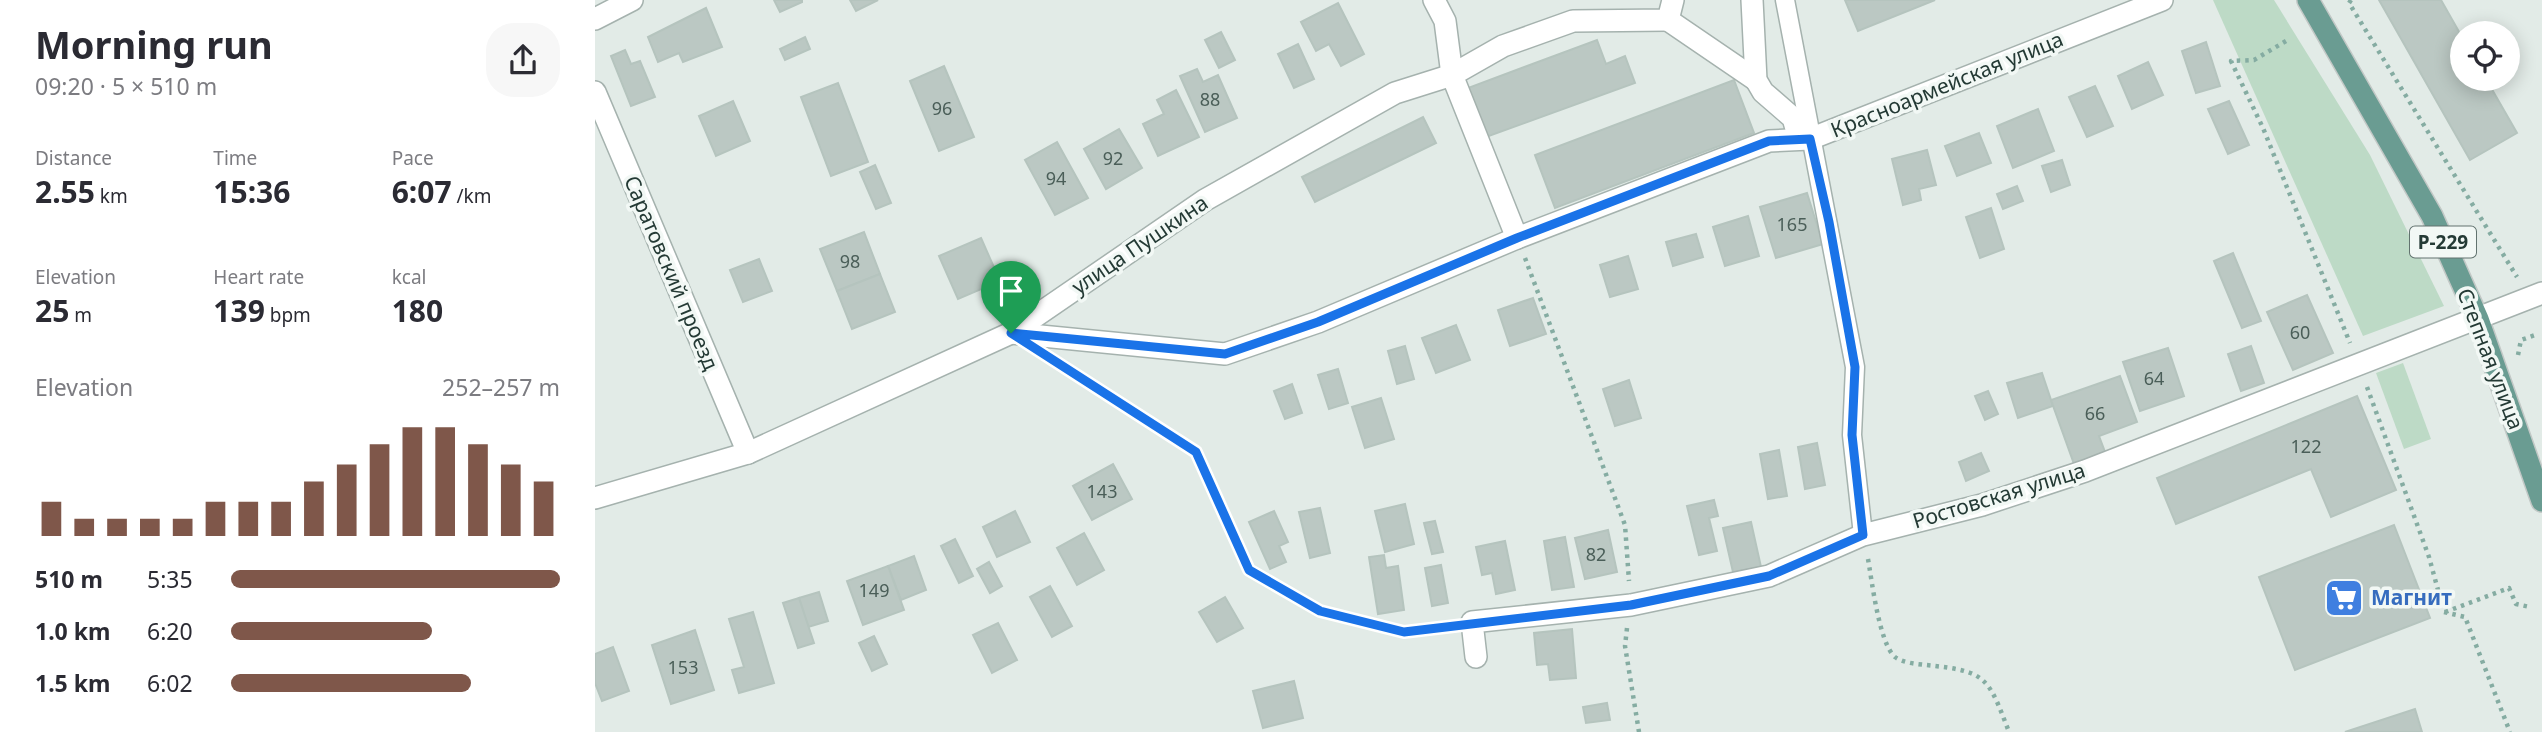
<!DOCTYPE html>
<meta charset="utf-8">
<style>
:root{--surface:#fff;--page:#f7f7f7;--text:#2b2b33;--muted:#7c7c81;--accent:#7f574a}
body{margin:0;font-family:"Noto Sans",sans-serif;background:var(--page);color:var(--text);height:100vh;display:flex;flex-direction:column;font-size:26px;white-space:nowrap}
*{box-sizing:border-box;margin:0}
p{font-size:23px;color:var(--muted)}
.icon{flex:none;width:38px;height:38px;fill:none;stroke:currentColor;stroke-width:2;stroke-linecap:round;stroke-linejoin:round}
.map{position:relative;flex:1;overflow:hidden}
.drawer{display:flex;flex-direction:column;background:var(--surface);width:595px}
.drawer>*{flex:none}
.buttons{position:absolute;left:1855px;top:21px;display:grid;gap:14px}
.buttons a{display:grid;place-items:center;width:70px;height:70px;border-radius:50%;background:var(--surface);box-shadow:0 4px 18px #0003;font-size:35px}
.pin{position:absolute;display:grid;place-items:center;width:60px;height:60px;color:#fff;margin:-72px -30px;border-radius:50% 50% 50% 0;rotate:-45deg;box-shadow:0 0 7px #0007}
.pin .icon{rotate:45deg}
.round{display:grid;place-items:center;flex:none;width:74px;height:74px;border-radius:28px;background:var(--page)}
.overview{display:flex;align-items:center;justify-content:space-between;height:119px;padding:0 35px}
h1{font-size:38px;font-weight:700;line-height:52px}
.stats{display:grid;grid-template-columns:repeat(3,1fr);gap:10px;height:119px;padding:7px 35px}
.stats div{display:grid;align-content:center}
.stats b{font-size:30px;font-weight:700}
.stats small{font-size:19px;font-weight:400}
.stats p{font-size:19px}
.chart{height:196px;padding:14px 35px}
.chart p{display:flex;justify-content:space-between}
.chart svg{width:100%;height:126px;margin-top:7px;stroke:var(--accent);stroke-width:6}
ul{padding:0 35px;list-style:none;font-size:23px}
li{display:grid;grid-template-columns:112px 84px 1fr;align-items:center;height:52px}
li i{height:18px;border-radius:9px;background:var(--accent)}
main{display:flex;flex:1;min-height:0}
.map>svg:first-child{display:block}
</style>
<main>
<section class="drawer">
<div class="overview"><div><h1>Morning run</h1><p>09:20 · 5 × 510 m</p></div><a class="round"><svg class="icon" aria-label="share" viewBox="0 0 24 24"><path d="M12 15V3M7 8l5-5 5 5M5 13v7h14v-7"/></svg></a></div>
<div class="stats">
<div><p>Distance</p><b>2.55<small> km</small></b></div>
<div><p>Time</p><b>15:36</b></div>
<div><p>Pace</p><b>6:07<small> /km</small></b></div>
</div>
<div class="stats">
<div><p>Elevation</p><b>25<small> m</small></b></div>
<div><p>Heart rate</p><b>139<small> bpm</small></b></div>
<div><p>kcal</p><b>180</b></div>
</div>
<div class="chart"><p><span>Elevation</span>252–257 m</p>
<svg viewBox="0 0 160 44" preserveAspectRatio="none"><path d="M5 44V32M15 44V38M25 44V38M35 44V38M45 44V38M55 44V32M65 44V32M75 44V32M85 44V25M95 44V19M105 44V12M115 44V6M125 44V6M135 44V12M145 44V19M155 44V25"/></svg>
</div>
<ul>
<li><b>510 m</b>5:35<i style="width:100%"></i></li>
<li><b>1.0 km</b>6:20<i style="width:61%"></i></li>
<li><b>1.5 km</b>6:02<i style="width:73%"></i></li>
</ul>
</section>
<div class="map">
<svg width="1947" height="732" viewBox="0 0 1947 732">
<rect width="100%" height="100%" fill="#e2ebe7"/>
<g fill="#bddac6">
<polygon points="1618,0 1679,0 1775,155 1849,306 1768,336"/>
<polygon points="1808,363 1836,439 1809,449 1781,373"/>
</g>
<g fill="#bbc8c3" stroke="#b5c4be" stroke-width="2">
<polygon points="179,0 207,0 207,2 185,12"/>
<polygon points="255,0 283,0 261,11"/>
<polygon points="1250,0 1340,0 1263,31"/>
<polygon points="1784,0 1846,0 1867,37 1867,79 1891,79 1922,133 1875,160"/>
<polygon points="743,3 769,54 746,66 734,44 721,51 706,22"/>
<polygon points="111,8 127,47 88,62 84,53 63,62 53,37"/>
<polygon points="626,32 640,60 624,68 610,40"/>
<polygon points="210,37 215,49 190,60 185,49"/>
<polygon points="1002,40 1011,64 1030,56 1040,83 891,137 873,88"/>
<polygon points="1611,42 1625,86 1601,93 1587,51"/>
<polygon points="703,44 719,79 699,88 683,54"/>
<polygon points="30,50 36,64 45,61 60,97 36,106 16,56"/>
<polygon points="1553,62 1568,95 1537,109 1523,76"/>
<polygon points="349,66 379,137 344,151 315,81"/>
<polygon points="602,69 608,82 623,75 642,118 610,132 585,76"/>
<polygon points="1139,80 1159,133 960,208 940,155"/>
<polygon points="243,83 273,162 236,176 206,97"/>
<polygon points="1500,86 1518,126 1492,137 1474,97"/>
<polygon points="581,90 604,137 563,156 548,124 569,114 562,100"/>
<polygon points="138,101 155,141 121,156 104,116"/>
<polygon points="1634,101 1654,145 1633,154 1613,109"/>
<polygon points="1443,109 1459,151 1418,168 1402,126"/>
<polygon points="828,117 841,143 720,202 707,177"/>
<polygon points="524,129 547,168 511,189 489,149"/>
<polygon points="1384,133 1396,163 1362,176 1350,146"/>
<polygon points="462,142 493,198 460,215 430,160"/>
<polygon points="1332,150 1341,185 1324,189 1326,200 1308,205 1297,159"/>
<polygon points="1467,160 1475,185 1456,192 1447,166"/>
<polygon points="280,165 296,203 281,209 265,172"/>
<polygon points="1422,186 1428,201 1408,209 1402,194"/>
<polygon points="1212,193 1228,244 1181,258 1165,207"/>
<polygon points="1396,208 1409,249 1385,258 1371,217"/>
<polygon points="1153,216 1164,256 1130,266 1118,227"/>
<polygon points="269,232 285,274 242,291 225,249"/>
<polygon points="1101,234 1108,257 1078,266 1071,242"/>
<polygon points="386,238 405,281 363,299 344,256"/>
<polygon points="1638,253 1666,321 1647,328 1619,261"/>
<polygon points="1033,256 1043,289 1015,297 1005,265"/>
<polygon points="164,259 177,291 148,302 135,270"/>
<polygon points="285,274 300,312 257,329 242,291"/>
<polygon points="1712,295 1738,353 1698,370 1672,312"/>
<polygon points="938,298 951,334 915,346 903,310"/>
<polygon points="861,325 875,360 841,373 827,338"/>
<polygon points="810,346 819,379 802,384 793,351"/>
<polygon points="1656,346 1669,383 1646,391 1633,354"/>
<polygon points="1573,348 1589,396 1545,411 1528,362"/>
<polygon points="743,369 753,403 734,409 723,375"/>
<polygon points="1447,373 1458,406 1423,418 1412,383"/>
<polygon points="1525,376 1542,422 1504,436 1510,452 1479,464 1456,400"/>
<polygon points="1034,380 1046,418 1020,426 1008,389"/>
<polygon points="697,384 707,413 690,419 679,391"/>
<polygon points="1393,391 1403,414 1390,420 1380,396"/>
<polygon points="1762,396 1801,490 1736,517 1716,469 1581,524 1562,478"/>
<polygon points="786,398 799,439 770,448 757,407"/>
<polygon points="1222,443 1230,485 1210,489 1203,447"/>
<polygon points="1184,450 1192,496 1173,499 1165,454"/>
<polygon points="1386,453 1394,471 1371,481 1364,462"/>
<polygon points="518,464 537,499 497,520 478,486"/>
<polygon points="1119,500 1123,516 1114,518 1122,551 1104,555 1092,506"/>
<polygon points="810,504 819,544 790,552 780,511"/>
<polygon points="725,508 735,553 715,558 704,512"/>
<polygon points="420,511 435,542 402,557 388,527"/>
<polygon points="679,511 693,542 684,546 691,562 675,569 654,522"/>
<polygon points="840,521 848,552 837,554 829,523"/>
<polygon points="1156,522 1166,567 1138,572 1128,528"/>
<polygon points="1799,525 1835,618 1700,670 1664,577"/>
<polygon points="1013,530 1022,572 990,579 980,538"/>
<polygon points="489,533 509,570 482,585 462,548"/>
<polygon points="970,537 979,587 957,590 949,541"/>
<polygon points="360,539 378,576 364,583 346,546"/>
<polygon points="910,541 920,590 901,594 897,573 887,575 881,547"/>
<polygon points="789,555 791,568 803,566 809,610 783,614 774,557"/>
<polygon points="319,556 331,590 306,600 293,566"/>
<polygon points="394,562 407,586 395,593 382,569"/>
<polygon points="846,565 853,603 837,606 830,568"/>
<polygon points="293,566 309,610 268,625 252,581"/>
<polygon points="455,586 477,626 457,637 435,597"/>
<polygon points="224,592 233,621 213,627 204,598"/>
<polygon points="630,597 648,628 622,642 604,612"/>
<polygon points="204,598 219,643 203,648 188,603"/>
<polygon points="158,612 179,683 144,693 137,670 149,667 134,619"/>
<polygon points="403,623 422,660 397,673 378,635"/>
<polygon points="977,629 981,678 955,680 953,664 942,665 939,633"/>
<polygon points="100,630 119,690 76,704 57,645"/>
<polygon points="279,636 292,664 277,671 264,643"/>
<polygon points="18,647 34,691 7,701 0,683 0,654"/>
<polygon points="699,681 708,718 668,728 658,691"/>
<polygon points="1012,703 1015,720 991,723 988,707"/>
<polygon points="1820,709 1827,732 1750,732"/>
</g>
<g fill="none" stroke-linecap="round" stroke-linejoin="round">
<defs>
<polyline id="service" points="1190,0 1260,367 1257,435 1268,535"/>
<g id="minor">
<polyline points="839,0 850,21 857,75 922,238"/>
<polyline points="1157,0 1161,80 1168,92 1198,118 1204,139"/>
<polyline points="0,19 37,0"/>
<polyline points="1073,20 1161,80"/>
<polyline points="0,92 153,453"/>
<polyline points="416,333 630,354 723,322 922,238 1174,141 1215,139 1567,0"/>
<polyline points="0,498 153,453 416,333 610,200 800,93 857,75 908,46 978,21 1073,20 1078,0"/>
<polyline points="881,657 877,622 1036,605 1174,576 1268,535 1387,505 1490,471 1947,293"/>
</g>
<polyline id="primary" points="1713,0 1837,216 1883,319 1947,501"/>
</defs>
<use href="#service" stroke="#a5b2ae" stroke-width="21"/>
<use href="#minor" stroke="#a5b2ae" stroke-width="24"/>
<use href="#primary" stroke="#c2c8c6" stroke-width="24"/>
<g stroke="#85aca2" stroke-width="4.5" stroke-dasharray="3.5 5" stroke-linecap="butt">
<polyline points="1756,0 1754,3 1922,277"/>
<polyline points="1691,41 1659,60 1636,61 1668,128 1755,343"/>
<polyline points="930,258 1030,525 1034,581"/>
<polyline points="1923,355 1926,340 1943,334"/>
<polyline points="466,365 601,452 654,570 725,611 809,632 852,626"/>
<polyline points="1772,387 1834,557 1849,612 1870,617 1915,732"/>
<path d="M1273,559c4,22 11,84 27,98 8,6 22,7 31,8 61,6 62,12 83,67"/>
<polyline points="1850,612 1914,588 1921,604 1935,607"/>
<polyline points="1032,628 1030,646 1044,732"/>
</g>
<use href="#service" stroke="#fff" stroke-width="18"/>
<use href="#minor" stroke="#fff" stroke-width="21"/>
<use href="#primary" stroke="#6a9c92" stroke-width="21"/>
</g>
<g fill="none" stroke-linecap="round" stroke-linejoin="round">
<defs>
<polygon id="route" points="1215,139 1234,222 1260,367 1257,435 1268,535 1174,576 1036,605 809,632 725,611 654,570 601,452 416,333 630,354 723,322 922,238 1174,141"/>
</defs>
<use href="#route" stroke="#fff" stroke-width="14"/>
<use href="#route" stroke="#1a73e8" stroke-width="9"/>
</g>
<defs>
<symbol id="supermarket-square" viewBox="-11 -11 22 22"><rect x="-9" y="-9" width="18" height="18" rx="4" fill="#3f7fe0" stroke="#f2f8f5"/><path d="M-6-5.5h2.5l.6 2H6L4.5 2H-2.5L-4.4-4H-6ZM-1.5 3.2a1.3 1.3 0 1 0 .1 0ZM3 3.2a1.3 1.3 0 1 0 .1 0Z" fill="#fff"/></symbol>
</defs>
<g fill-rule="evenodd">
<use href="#supermarket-square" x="1727" y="576" width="44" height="44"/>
</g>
<g text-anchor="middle" stroke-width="7" stroke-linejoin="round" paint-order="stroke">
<g font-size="18" fill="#4a5e58">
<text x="615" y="106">88</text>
<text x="347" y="115">96</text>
<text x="518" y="165">92</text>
<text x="461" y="185">94</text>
<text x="1197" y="231">165</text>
<text x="255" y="268">98</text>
<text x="1705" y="339">60</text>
<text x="1559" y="385">64</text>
<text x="1500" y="420">66</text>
<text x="1711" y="453">122</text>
<text x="507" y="498">143</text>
<text x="1001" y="561">82</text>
<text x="279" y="597">149</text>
<text x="88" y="674">153</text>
</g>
<rect fill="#f2f8f5" stroke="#62736f" stroke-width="2" x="1815" y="226.5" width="66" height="31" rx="5"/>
<g font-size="19" font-weight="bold" fill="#243a35">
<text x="1848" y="249">Р-229</text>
</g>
<g font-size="21" fill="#243a35" stroke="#f2f8f5">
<text transform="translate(1352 85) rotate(-22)" y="7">Красноармейская улица</text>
<text transform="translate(545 245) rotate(-34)" y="7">улица Пушкина</text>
<text transform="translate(76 273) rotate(67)" y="7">Саратовский проезд</text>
<text transform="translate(1895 359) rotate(69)" y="7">Степная улица</text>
<text transform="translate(1404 496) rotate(-17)" y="7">Ростовская улица</text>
</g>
<g font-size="21" font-weight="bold" fill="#366cbe" stroke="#f2f8f5" text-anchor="start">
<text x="1776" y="605">Магнит</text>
</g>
</g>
</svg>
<div class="buttons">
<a><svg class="icon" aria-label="locate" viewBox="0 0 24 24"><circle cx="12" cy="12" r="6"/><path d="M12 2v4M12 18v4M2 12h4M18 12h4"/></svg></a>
</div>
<div class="pin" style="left:416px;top:333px;background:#1e9e55"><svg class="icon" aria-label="arrive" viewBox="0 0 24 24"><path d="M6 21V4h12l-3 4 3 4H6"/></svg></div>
</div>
</main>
